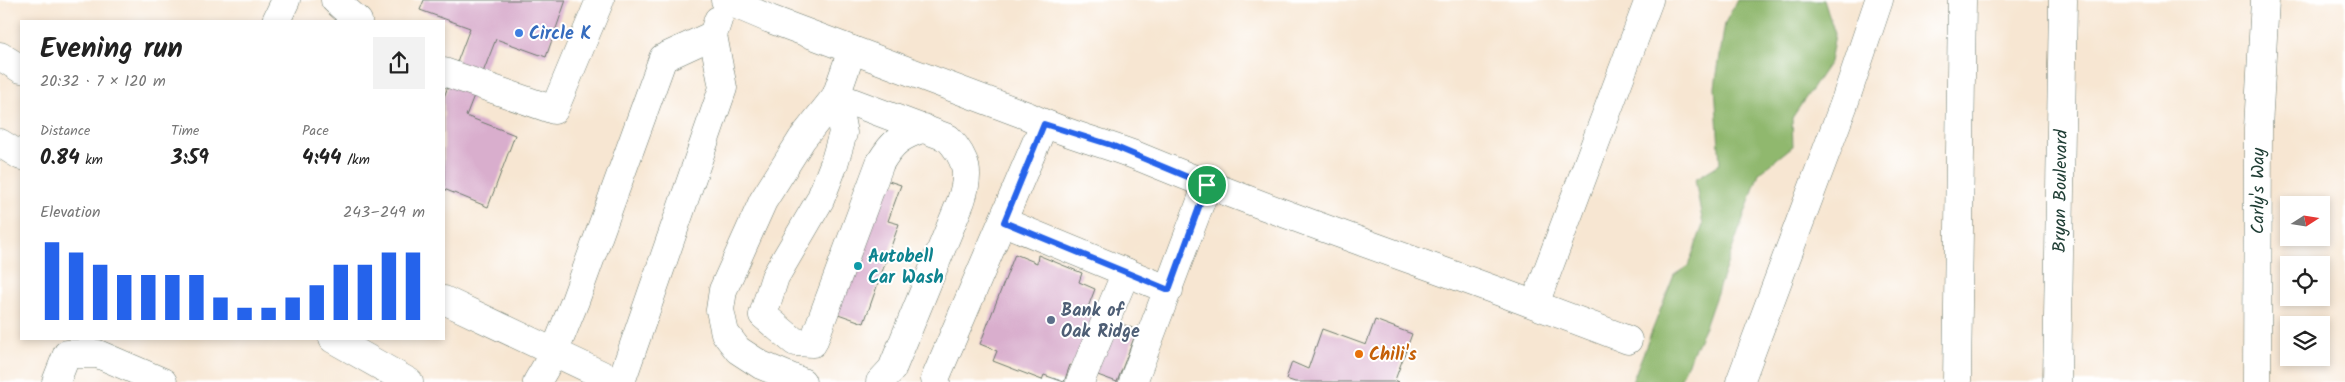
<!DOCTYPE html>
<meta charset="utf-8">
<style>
:root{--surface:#fff;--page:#f2f2f2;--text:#222;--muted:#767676;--accent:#2563eb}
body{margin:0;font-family:Kalam,sans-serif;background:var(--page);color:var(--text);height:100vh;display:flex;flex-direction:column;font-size:19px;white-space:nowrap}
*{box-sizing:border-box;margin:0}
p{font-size:16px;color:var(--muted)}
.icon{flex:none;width:28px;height:28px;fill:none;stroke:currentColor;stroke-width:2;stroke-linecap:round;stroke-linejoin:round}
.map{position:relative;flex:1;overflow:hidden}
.details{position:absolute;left:20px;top:20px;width:425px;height:320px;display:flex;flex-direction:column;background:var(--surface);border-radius:0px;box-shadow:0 2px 8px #0003}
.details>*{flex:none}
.needle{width:32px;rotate:78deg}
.fabs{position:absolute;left:2280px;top:196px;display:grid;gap:10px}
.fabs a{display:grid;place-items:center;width:50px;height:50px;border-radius:0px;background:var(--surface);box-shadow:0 2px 8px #0003;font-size:25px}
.pin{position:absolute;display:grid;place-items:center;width:42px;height:42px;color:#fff;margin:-21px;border:2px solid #fff;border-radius:50%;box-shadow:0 1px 5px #0007}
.round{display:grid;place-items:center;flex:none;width:52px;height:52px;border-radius:0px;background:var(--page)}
.overview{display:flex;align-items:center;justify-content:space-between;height:85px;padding:0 20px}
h1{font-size:28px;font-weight:600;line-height:38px}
.figures{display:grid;grid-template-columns:repeat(3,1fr);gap:8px;height:85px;padding:5px 20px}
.figures div{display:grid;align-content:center}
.figures b{font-size:21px;font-weight:600}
.figures small{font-size:14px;font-weight:400}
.figures p{font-size:14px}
.chart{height:140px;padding:10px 20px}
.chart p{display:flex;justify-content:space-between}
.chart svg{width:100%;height:90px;margin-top:5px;stroke:var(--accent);stroke-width:6}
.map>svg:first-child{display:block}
</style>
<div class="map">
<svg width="2345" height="382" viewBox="0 0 2345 382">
<rect width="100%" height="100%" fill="#fff"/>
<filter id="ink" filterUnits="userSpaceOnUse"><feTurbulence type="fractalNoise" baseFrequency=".02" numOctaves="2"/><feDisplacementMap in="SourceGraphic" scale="10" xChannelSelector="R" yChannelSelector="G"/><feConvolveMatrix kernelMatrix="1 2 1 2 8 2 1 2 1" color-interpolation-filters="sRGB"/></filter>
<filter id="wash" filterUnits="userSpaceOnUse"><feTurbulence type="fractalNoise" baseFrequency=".0096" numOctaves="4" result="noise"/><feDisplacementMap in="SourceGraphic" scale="20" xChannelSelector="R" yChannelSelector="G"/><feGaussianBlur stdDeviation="1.12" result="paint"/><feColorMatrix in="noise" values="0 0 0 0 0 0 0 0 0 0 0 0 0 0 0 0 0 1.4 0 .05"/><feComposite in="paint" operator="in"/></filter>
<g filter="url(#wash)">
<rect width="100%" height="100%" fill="#f7e6d2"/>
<polygon fill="#90b86e" stroke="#587a51" points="1737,0 1824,0 1835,34 1830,62 1792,118 1793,146 1759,173 1705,327 1679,382 1632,382 1674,275 1688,266 1703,225 1695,179 1720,164 1715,87 1725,23"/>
<g id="blocks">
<g fill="#d9aecd">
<polygon points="424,0 566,0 546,57 496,39 466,116 515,135 488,207 444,189 444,97 470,28 420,10"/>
<polygon points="864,173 901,185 888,221 899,224 864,323 818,307"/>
<polygon points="1015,254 1037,263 1038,255 1082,273 1079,282 1095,289 1087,310 1137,330 1117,382 1070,365 1064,382 1044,375 1042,380 993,361 997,351 980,344"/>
<polygon points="1375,320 1412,334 1395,380 1399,382 1295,382 1286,379 1292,362 1308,369 1322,329 1366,345"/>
</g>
</g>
</g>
<g filter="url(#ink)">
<use href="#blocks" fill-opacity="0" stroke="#6b786b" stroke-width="1"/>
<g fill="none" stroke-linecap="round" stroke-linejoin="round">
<defs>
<g id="minor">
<polyline points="335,0 358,21"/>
<path d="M725,0l45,19 258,97c36,18 77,27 114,42 160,66 325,119 486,182"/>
<polyline points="276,21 286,0"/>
<polyline points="444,72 554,110 600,0"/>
<path d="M836,96l7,37 -9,31 -14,36 -45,77 -12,38 32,27 18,1 67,-180c13,-22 21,-27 44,-35"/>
<path d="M836,96l112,42c20,22 22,36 13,63l-69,168 -12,13"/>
<polyline points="1004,222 1169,290"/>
<polyline points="1535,304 1649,0"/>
<polyline points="56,382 67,354 98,354 163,382"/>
<polyline points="537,382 554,353 575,301 663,58 713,35"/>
<polyline points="621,382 723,88 713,35 718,20"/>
<polyline points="802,382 761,365 738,350 725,333 720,310 723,290 763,201 802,139 836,96 852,50"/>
<polyline points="936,382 935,379 1044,124"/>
<polyline points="1080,382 1126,272"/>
<polyline points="1133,382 1207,185"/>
<path id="s1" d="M2257,382l1,-254 7,-128"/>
</g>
<g id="major">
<polyline points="0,56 21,69"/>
<polyline points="0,143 21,156"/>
<polyline points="444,300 617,382"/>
<polyline points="333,339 409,382"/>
</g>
<g id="highway">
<polyline points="1740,382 1844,104 1879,0"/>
<polyline points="1957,382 1962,0"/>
<path id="s2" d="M2057,382l6,-382"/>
</g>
</defs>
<use href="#minor" stroke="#6b786b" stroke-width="29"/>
<use href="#major" stroke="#6b786b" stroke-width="29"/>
<use href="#highway" stroke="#6b786b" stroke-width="29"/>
<use href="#minor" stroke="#fff" stroke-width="28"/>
<use href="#major" stroke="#fff" stroke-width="28"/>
<use href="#highway" stroke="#fff" stroke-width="28"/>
</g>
</g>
<g fill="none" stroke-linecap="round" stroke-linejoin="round" filter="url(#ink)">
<defs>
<polygon id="route" points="1044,124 1111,145 1207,185 1169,290 1004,222"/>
</defs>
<use href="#route" stroke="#fff" stroke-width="10"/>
<use href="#route" stroke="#2563eb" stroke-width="6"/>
</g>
<circle fill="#3f7fe0" stroke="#fff" stroke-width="2" cx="519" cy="33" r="5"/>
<circle fill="#0f9aa8" stroke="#fff" stroke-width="2" cx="858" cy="266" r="5"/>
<circle fill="#5c6f8a" stroke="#fff" stroke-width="2" cx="1051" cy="320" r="5"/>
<circle fill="#e8710a" stroke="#fff" stroke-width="2" cx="1359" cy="354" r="5"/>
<g text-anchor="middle" stroke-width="4" stroke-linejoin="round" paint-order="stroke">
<g font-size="18" font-weight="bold" fill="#366cbe" stroke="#fff" text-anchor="start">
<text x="529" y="39">Circle K</text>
</g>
<g font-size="18" fill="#1f3d34" stroke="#fff">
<text dy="6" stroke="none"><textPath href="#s2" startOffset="191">Bryan Boulevard</textPath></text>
<text dy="6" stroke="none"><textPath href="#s1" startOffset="191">Carly's Way</textPath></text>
</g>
<g font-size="18" font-weight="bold" fill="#0d838f" stroke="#fff" text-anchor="start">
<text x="868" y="262">Autobell<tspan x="868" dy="21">Car Wash</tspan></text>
</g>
<g font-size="18" font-weight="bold" fill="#4e5e75" stroke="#fff" text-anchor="start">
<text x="1061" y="316">Bank of<tspan x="1061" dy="21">Oak Ridge</tspan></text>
</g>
<g font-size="18" font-weight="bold" fill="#c56008" stroke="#fff" text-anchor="start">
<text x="1369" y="360">Chili's</text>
</g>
</g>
</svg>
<div class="fabs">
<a><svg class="needle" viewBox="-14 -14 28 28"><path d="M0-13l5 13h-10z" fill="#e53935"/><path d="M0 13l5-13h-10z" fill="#767676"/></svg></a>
<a><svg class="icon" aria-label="locate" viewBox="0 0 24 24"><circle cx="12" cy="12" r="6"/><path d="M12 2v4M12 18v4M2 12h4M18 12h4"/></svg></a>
<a><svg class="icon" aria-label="layers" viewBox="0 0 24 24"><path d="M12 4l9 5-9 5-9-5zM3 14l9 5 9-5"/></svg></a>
</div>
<div class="pin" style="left:1207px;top:185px;background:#1e9e55"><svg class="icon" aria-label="arrive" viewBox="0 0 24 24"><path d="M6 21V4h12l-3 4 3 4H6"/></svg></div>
<section class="details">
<div class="overview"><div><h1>Evening run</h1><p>20:32 · 7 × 120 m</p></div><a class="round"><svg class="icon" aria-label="share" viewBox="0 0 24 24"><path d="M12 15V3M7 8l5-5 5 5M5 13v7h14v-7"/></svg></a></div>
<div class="figures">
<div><p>Distance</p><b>0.84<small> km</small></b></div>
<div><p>Time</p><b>3:59</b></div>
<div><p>Pace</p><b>4:44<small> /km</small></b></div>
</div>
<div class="chart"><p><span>Elevation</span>243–249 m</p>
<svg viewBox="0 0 160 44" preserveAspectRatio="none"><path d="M5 44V6M15 44V11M25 44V17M35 44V22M45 44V22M55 44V22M65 44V22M75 44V33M85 44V38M95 44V38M105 44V33M115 44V27M125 44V17M135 44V17M145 44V11M155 44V11"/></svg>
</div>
</section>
</div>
